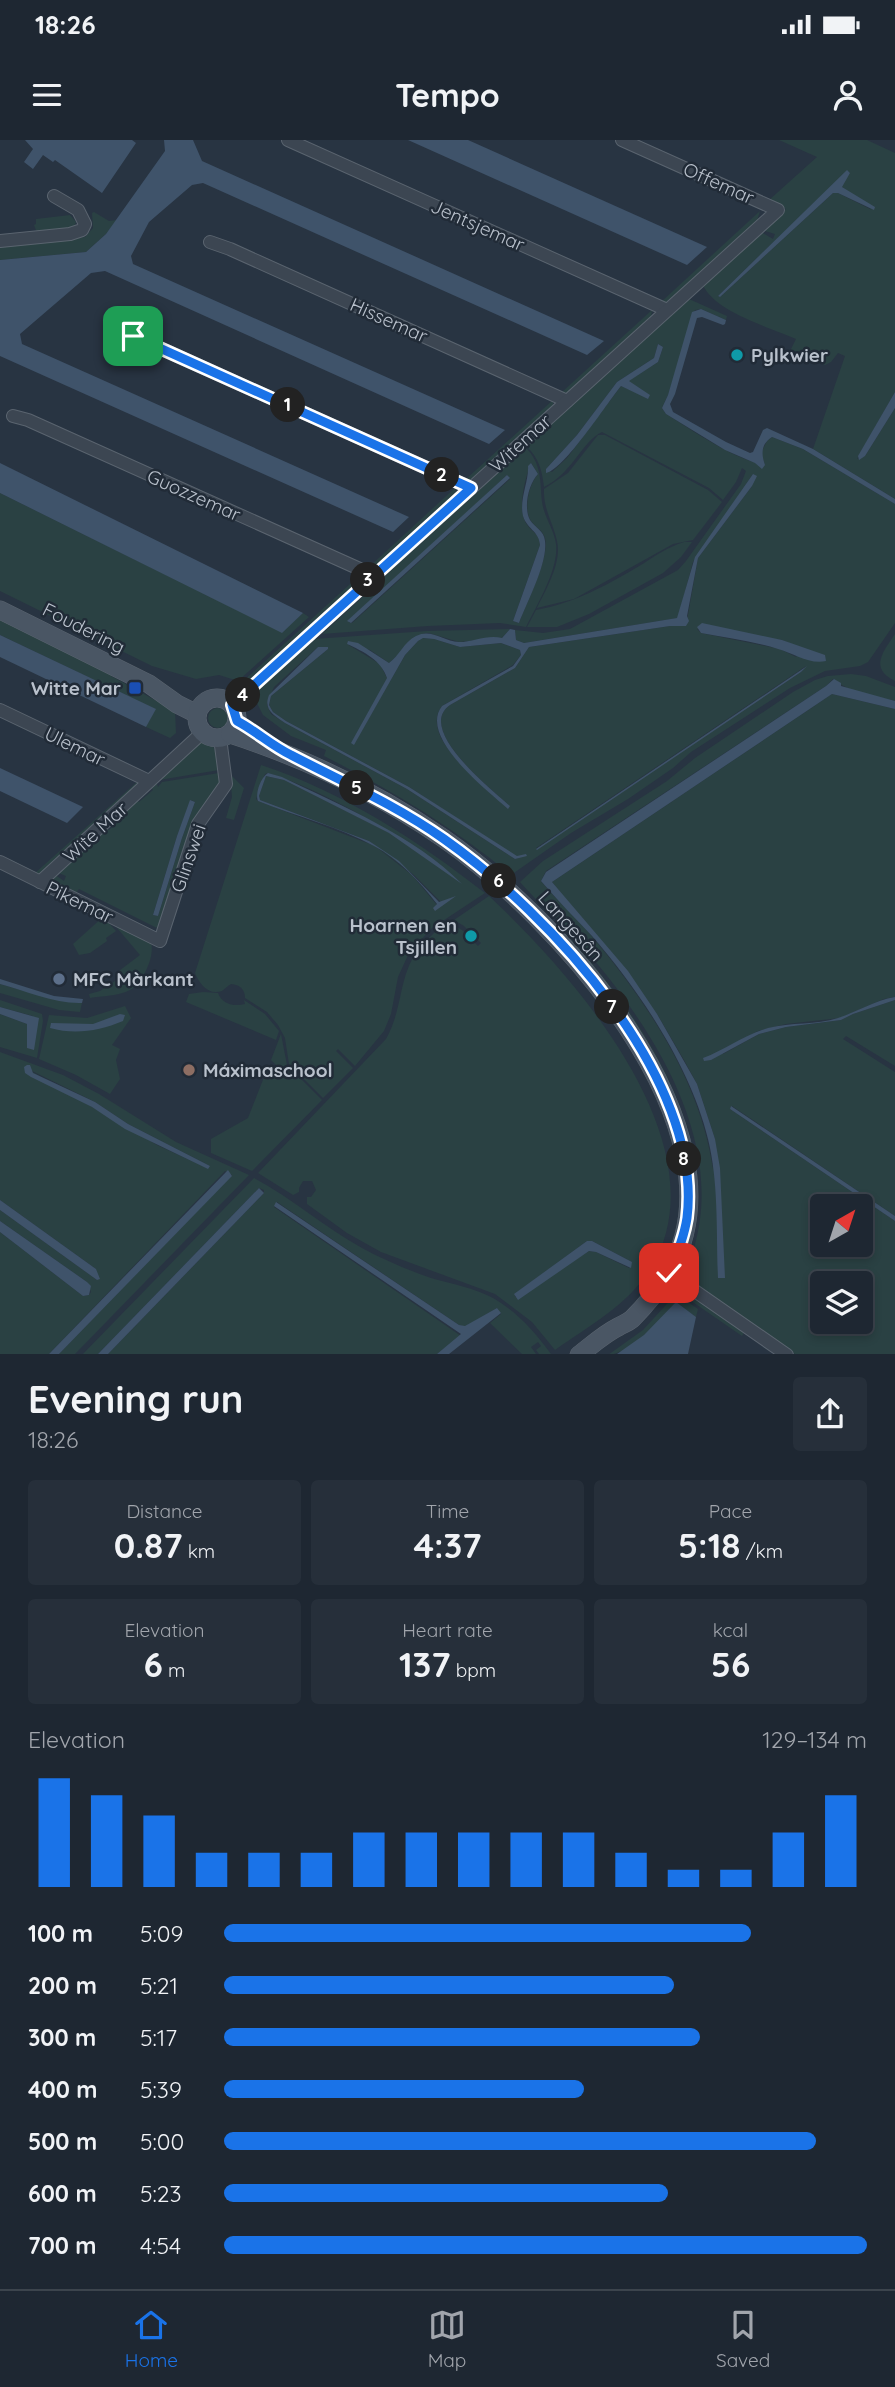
<!DOCTYPE html>
<meta charset="utf-8">
<style>
:root{--surface:#1e2732;--page:#262f3a;--text:#f1f3f6;--muted:#a1a5ac;--line:#3c444d;--accent:#1a73e8}
body{margin:0;font-family:Quicksand,sans-serif;background:var(--page);color:var(--text);height:100vh;display:flex;flex-direction:column;font-size:26px;white-space:nowrap}
*{box-sizing:border-box;margin:0}
p{font-size:23px;color:var(--muted)}
.icon{flex:none;width:38px;height:38px;fill:none;stroke:currentColor;stroke-width:2;stroke-linecap:round;stroke-linejoin:round}
.map{position:relative;height:1214px;overflow:hidden}
.side{display:flex;flex-direction:column;background:var(--surface);flex:1}
.side>*{flex:none}
.needle{width:46px;rotate:39deg}
.fabs{position:absolute;left:810px;top:1054px;display:grid;gap:14px}
.fabs a{display:grid;place-items:center;width:63px;height:63px;border-radius:7px;background:var(--surface);box-shadow:0 4px 10px #0003,0 0 0 2px var(--line);font-size:35px}
.pin{position:absolute;display:grid;place-items:center;width:60px;height:60px;color:#fff;margin:-30px;border-radius:14px;box-shadow:0 4px 10px #0006}
.km{position:absolute;width:35px;height:35px;margin:-18px;border-radius:50%;background:#222;color:#fff;font-size:19px;line-height:35px;text-align:center}
.round{display:grid;place-items:center;flex:none;width:74px;height:74px;border-radius:7px;background:var(--page)}
.headline{display:flex;align-items:center;justify-content:space-between;height:119px;padding:0 28px}
h1{font-size:38px;font-weight:800;line-height:52px}
.metrics{display:grid;grid-template-columns:repeat(3,1fr);gap:10px;height:119px;padding:7px 28px}
.metrics div{display:grid;align-content:center;border-radius:7px;background:var(--page);text-align:center}
.metrics b{font-size:35px;font-weight:800}
.metrics small{font-size:19px;font-weight:400}
.metrics p{font-size:19px}
.chart{height:196px;padding:14px 28px}
.chart p{display:flex;justify-content:space-between}
.chart svg{width:100%;height:126px;margin-top:7px;stroke:var(--accent);stroke-width:6}
ul{padding:0 28px;list-style:none;font-size:23px}
li{display:grid;grid-template-columns:112px 84px 1fr;align-items:center;height:52px}
li i{height:18px;border-radius:9px;background:var(--accent)}
.status{display:flex;justify-content:space-between;align-items:center;height:49px;padding:0 35px;background:var(--surface);direction:ltr}
.status svg{height:19px;fill:currentColor}
header{display:flex;justify-content:space-between;align-items:center;height:91px;padding:0 28px;background:var(--surface);font-size:32px;font-weight:800}
.dock{display:flex;justify-content:space-around;align-items:center;height:98px;border-top:2px solid var(--line);background:var(--surface);font-size:19px;color:var(--muted)}
.dock a{display:grid;justify-items:center;gap:4px}
.dock .current{color:var(--accent)}
.map>svg:first-child{display:block}
</style>
<div class="status"><b>18:26</b><svg viewBox="0 0 49 12"><path d="M0 12V9h3v3zM5 12V6h3v6zM10 12V3h3v9zM15 12V0h3v12zM26 1h20v11H26zM47 4h2v5h-2z"/></svg></div>
<header><svg class="icon" aria-label="menu" viewBox="0 0 24 24"><path d="M4 6h16M4 12h16M4 18h16"/></svg>Tempo<svg class="icon" aria-label="person" viewBox="0 0 24 24"><circle cx="12" cy="8" r="4"/><path d="M4 21q1-7 8-7t8 7"/></svg></header>
<div class="map">
<svg width="895" height="1215" viewBox="0 0 895 1215">
<rect width="100%" height="100%" fill="#283442"/>
<g fill="#2a4143" fill-rule="evenodd">
<path d="M779,0h88l28,13v239l-38,67 8,-3 30,-48v91l-82,-50 32,-93 -7,-3 -7,9 -6,3 -36,-12 7,-14c-27,-12 -81,-27 -93,-54l58,-53 12,7 2,-5 -13,-4 24,-21 -18,-8 49,-44zM847,31l3,2 -9,12 1,2 30,23 -34,-17h-5l-113,104 -2,-1z"/>
<polygon points="760,71 757,81 667,163 660,163"/>
<polygon points="94,72 109,81 117,80 106,94 86,112 0,120 0,105 85,97 93,88 92,73"/>
<polygon points="70,75 76,82 73,89 37,93 34,85 36,84 36,79"/>
<path d="M689,159l38,17 -1,4 -25,-11 -6,1 -27,85 -6,13 4,6c31,19 63,43 99,51l-4,-12 6,-12 5,-4 31,12 92,55v119l-27,39 -8,4 -35,5 -35,17 -99,64 -18,16 -45,31 -57,34 -60,42c-58,-48 -120,-85 -187,-119l2,-6 -35,-14 -28,-21 -11,-22 62,-54 113,-8 83,-2 -8,9 -43,4 -30,-9 -7,1 -33,29 -19,-13 -23,-6 33,20 7,14 -33,66 51,-89 13,-14 4,-3 12,1 26,8 41,-4 19,7 1,5 -8,10 -71,41c-25,33 46,81 68,100 -18,-16 -95,-77 -60,-101l65,-37 14,-21 141,-21h16l12,-68 54,-72 1,-12 -60,88 -15,56 -154,25 -8,-3 -1,-10 28,3 27,-4 108,-59 8,-9 55,-77 5,-13 -4,-3 -6,14 -13,18 -14,-12 -107,-56c-20,9 -30,42 -58,55 -2,-17 -5,-29 -18,-41zM658,204l5,3 -5,15 -30,19 21,14v3l-28,-12 -54,72 -15,14 -6,-3 31,-34 40,-53 37,-24zM697,489l85,11 18,8 -4,9 -16,-8 -79,-16zM318,507l10,2 -57,47 -2,9 4,7 13,9 123,66 108,70h4l-6,2 -108,-70 -122,-66 -14,-9 -4,-9 7,-18zM806,526l-5,6 -265,177v-1z"/>
<polygon points="652,170 651,178 569,252 561,253"/>
<polygon points="553,260 553,266 472,339 465,340"/>
<path d="M598,295h7l103,55 14,12 -29,38 -20,4 -99,55 -37,9c9,-19 25,-45 20,-67 -4,-19 -14,-32 -13,-52l24,-16z"/>
<path d="M525,307c17,16 15,34 17,55 2,15 12,27 14,42 3,25 -19,61 -30,83l-26,-4 -72,3 -106,8zM531,323l7,11c-9,10 -15,35 -7,47 4,6 11,8 14,17 5,20 -19,65 -26,85l-6,-2 27,-76c-1,-11 -6,-12 -12,-19 -12,-14 -3,-48 3,-63zM507,335l3,4 -158,144h-3z"/>
<polygon points="456,347 456,354 375,428 368,428"/>
<polygon points="0,353 282,492 303,473 309,477 238,541 219,535 196,539 152,526 0,451"/>
<path d="M684,402h8l-11,15 -18,16 -74,41 -32,13h-30l9,-17c39,-7 71,-25 105,-45 14,-9 27,-18 43,-23z"/>
<polygon points="360,435 359,442 245,546 241,543"/>
<polygon points="0,476 113,532 111,536 175,571 176,593 170,598 146,587 155,569 0,495"/>
<path d="M895,494v47c-26,-13 -12,-29 0,-47z"/>
<path d="M851,534l15,2 29,11v14c-21,-5 -45,-8 -62,-22l-7,7 -280,185 -5,10c17,21 37,38 54,59 55,67 105,142 118,229l2,-30 -18,-55 -13,-24 -27,-46 -105,-132 280,-188 63,15v288l-11,2 -44,19 -54,6 -28,7 -37,20 2,3 36,-20 27,-7 55,-7 12,-6 42,-14v66l-49,-30 -3,3 52,33v144l-163,-110 -2,3 165,112v133h-100l-112,-78c56,-115 -25,-243 -100,-329 -19,-23 -43,-42 -63,-65l23,-21 124,-80 28,-23 98,-66 22,-12 13,-4zM822,1066h39v38h-39zM822,1143h39v38h-39z"/>
<circle cx="218" cy="578" r="10"/>
<path d="M206,601c11,4 11,18 13,29l-60,10 40,-37z"/>
<path d="M261,625c82,27 156,75 224,128l-53,35 -23,25 -11,24 -7,37 -7,17 -29,35 -17,-17 -2,2 17,17 -30,30 -34,-34 -4,-26 -7,-13 -11,-13 -22,-14c0,-9 -5,-13 -14,-14 -4,2 -6,5 -9,7 -14,5 -23,-8 -27,-18zM268,633c40,12 96,42 132,65l-116,-58 -18,-4 -8,22 2,2 109,41 45,34 27,27 -4,3 -25,-30 -37,-29 -117,-45 -2,-2 9,-25z"/>
<path d="M219,633v13l-60,143 -80,-40 -3,4 -26,-14 4,-5 10,7 2,-5 -10,-4 49,-45 4,3 14,-13 -3,-3 16,-15 3,3 14,-12 -2,-4 5,-5 2,6 4,-5zM191,660l4,2 -13,36 -24,78 -5,-1 24,-79z"/>
<polygon points="230,634 244,648 234,680 226,678 232,657"/>
<polygon points="138,641 140,644 134,647 45,728 46,731 40,736 34,734"/>
<path d="M518,748c96,84 227,250 162,384l-3,-5 13,-40 -25,-143z"/>
<path d="M489,756c84,78 236,250 162,372 -22,36 -62,58 -96,82l-23,-28 -37,-28 -114,-42 -34,-19 -40,-29v-7h4l5,-7 -4,-9h-9l-4,7v4l-6,3 -35,-22 128,-134c21,-38 9,-72 46,-104 7,-7 15,-12 25,-8 8,4 15,13 21,19l3,-3 -17,-17 -10,-6zM587,1101h5l40,21 -3,6 -33,-16 -7,-1 -74,46v-3z"/>
<polygon points="103,777 116,791 106,798 107,801 90,813 79,815 73,804"/>
<path d="M112,782l38,18c7,13 -7,43 -20,50 -11,6 -29,6 -40,8l-1,-4 11,-3 18,-12 -3,-5 25,-19z"/>
<polygon points="0,844 53,859 82,863 80,872 59,870 0,853"/>
<path d="M203,852l15,1c4,11 16,14 27,11l-1,-4 21,14 14,17 -3,9 -90,-38 3,-8z"/>
<polygon points="0,860 42,874 43,881 37,918 0,907 0,874 27,884 27,908 33,876 0,867"/>
<polygon points="125,866 131,878 112,905 120,909 116,920 120,939 110,954 76,935 39,919 49,875 87,878"/>
<polygon points="281,894 287,925 322,960 252,1031 211,1013 211,999 248,978 268,927 278,935 282,931 271,920"/>
<path d="M0,912l63,23 36,19 77,48 73,33 -174,179h-16l173,-179 -7,-4 -176,183h-49v-122l83,64 6,-1 2,-3 -4,-10 -87,-61v-11l97,70 -1,-11 -96,-69zM24,927l71,35 33,22 82,42 -3,2 -50,-23z"/>
<path d="M254,1038c38,20 70,49 108,70 22,12 46,22 69,30 21,6 43,10 62,20 24,14 41,33 58,56h-12l-3,-4 5,-4 -3,-4 -7,5 5,7h-14l-32,-31 11,-9 -4,-6 -32,19 -6,-2 -182,-123 -3,5 187,129 -24,18h-329l156,-161v-3l-5,-2 -161,166 -16,1z"/>
<polygon points="678,1145 745,1191 742,1196 674,1149"/>
<path d="M676,1154l22,15 -2,8 -20,-14c-14,16 -46,51 -68,52l35,-25z"/>
</g>
<g fill="#3f536a">
<polygon points="25,0 132,0 136,3 102,53 55,20 53,22 43,15 33,29 24,22 33,9"/>
<polygon points="164,0 193,0 202,21 604,201 587,215 203,43 192,45 149,82 131,116 133,124 505,290 489,304 105,131 91,133 20,194 22,204 409,377 393,392 0,216 0,120 86,112 106,94 165,11"/>
<polygon points="408,0 468,0 707,107 687,125"/>
<polygon points="847,30 850,33 842,47 875,67 874,70 838,53 833,53 720,157 718,156"/>
<path d="M701,169l25,11 -1,4 -2,1 -21,-8 -5,1 -22,76 -5,10 3,8 53,30 24,11 3,-1 10,-22 4,-2 46,21 82,50v5l-92,-55 -31,-12c-11,7 -11,17 -7,28l-3,4 -7,-6 -30,-13 -59,-36 -4,-6 6,-13 24,-83z"/>
<path d="M658,204l5,3 -5,15 -29,19 21,14 -2,4 -27,-13c-14,17 -57,84 -75,87v-4l31,-34 40,-53 37,-24z"/>
<polygon points="895,252 895,268 865,316 859,320 858,316"/>
<polygon points="0,323 303,473 282,493 0,353"/>
<path d="M531,323l7,11c-9,9 -15,33 -8,46 5,8 14,10 15,21 3,22 -18,61 -26,82l-6,-2 27,-76c-1,-14 -13,-16 -17,-29 -4,-17 6,-34 5,-50z"/>
<path d="M753,334l4,2 -5,10 -54,72 -11,58 2,5 -3,5h-16l-141,21 -14,21 -65,37c-35,24 42,85 60,101l-2,3c-21,-19 -90,-72 -66,-103l71,-40 8,-11 -1,-5 -19,-7 -41,4 -26,-8 -11,-1 -5,3 -13,14 -51,90 -3,-2 36,-65c-5,-17 -24,-27 -40,-34l1,-3 10,2 31,20c10,-7 15,-21 27,-27 15,-8 27,5 43,6 14,0 29,-8 43,-4l8,-9 5,1 1,10 8,3 153,-25 18,-61z"/>
<polygon points="507,335 510,338 351,483 347,481"/>
<path d="M702,483l80,17 43,15 1,6c-16,4 -33,-8 -48,-12 -25,-8 -52,-11 -77,-16l-4,-6z"/>
<polygon points="0,495 156,569 146,587 0,517"/>
<path d="M318,507h10v2l-57,47 -2,9 4,7 13,9 123,66 108,69 9,-2 1,2 -12,3 -108,-70 -122,-66c-11,-8 -22,-13 -16,-28z"/>
<polygon points="807,526 801,532 537,710 536,709"/>
<path d="M834,539l7,4v3l54,15v8l-63,-15 -280,188 76,89 29,43 40,70 18,55 5,29 5,110h-7c-2,-45 1,-94 -10,-139 -17,-71 -68,-148 -116,-203 -17,-18 -35,-36 -51,-55l5,-9 280,-186z"/>
<polygon points="0,628 83,667 67,683 0,651"/>
<path d="M268,633l14,4c60,29 133,59 180,107l-73,-51 -105,-53 -18,-4 -7,20 1,4 109,41 30,20 40,41 17,-6 -21,15 -2,-3 4,-4c-17,-22 -38,-45 -63,-58 -35,-19 -79,-30 -116,-45 -3,-8 3,-24 10,-28z"/>
<polygon points="190,660 195,662 182,698 158,776 153,775 177,696"/>
<path d="M0,839l54,17 29,3 -1,4c-27,1 -56,-12 -82,-19z"/>
<path d="M895,857v3l-42,14 -12,6 -55,7 -27,7 -48,26 -7,1 -1,-3c22,-8 41,-23 65,-30 23,-6 48,-3 70,-10 19,-6 37,-18 57,-21z"/>
<polygon points="0,867 39,878 34,910 27,908 27,884 0,874"/>
<path d="M120,874l5,1 -2,6c-24,10 -48,14 -73,7l1,-5 42,1z"/>
<polygon points="27,925 30,925 33,933 95,962 128,984 210,1026 208,1029 125,989 92,967 31,937 25,933 24,927"/>
<polygon points="731,966 895,1076 895,1081 730,969"/>
<polygon points="228,1030 232,1036 59,1214 49,1214"/>
<polygon points="259,1048 264,1053 108,1214 98,1214"/>
<polygon points="0,1060 96,1129 100,1139 97,1140 0,1070"/>
<polygon points="276,1062 459,1185 465,1186 497,1168 501,1173 449,1214 437,1214 461,1194 274,1066"/>
<polygon points="0,1081 87,1142 91,1146 89,1155 83,1156 0,1092"/>
<polygon points="587,1101 592,1101 632,1122 631,1128 596,1112 589,1111 518,1160 514,1154"/>
<polygon points="676,1162 696,1177 688,1214 617,1214 644,1195"/>
</g>
<g fill="none" stroke-linecap="round" stroke-linejoin="round">
<defs>
<g id="street">
<polyline points="288,0 667,170"/>
<polyline points="0,101 70,94 82,90 85,84 78,70 54,56"/>
<polyline points="210,102 230,109 567,261"/>
<polyline points="111,189 133,196 471,348"/>
<polyline points="13,276 28,280 373,435"/>
<polyline points="232,565 778,70 622,0"/>
<polyline points="0,570 149,641"/>
<polyline points="0,722 160,801 198,684 226,644 220,598"/>
<polyline points="40,742 203,592"/>
<polyline points="669,1133 787,1215"/>
</g>
<g id="secondary">
<polyline points="0,470 149,544 177,564 197,574"/>
<circle cx="217" cy="578" r="20"/>
<path d="M230,594c74,24 148,59 213,104 110,76 311,291 225,436 -10,16 -23,32 -36,45 -5,4 -9,5 -14,8 -14,7 -26,18 -39,28"/>
</g>
</defs>
<use href="#street" stroke="#5a646f" stroke-width="14"/>
<use href="#secondary" stroke="#5a646f" stroke-width="19"/>
<use href="#street" stroke="#3c4652" stroke-width="12"/>
<use href="#secondary" stroke="#4a5664" stroke-width="18"/>
</g>
<g fill="none" stroke-linecap="round" stroke-linejoin="round">
<defs>
<path id="route" d="M133,196l338,152 -239,217 5,16c19,10 35,25 54,34 52,27 105,50 153,84 105,74 260,240 243,379 -3,20 -10,37 -18,55"/>
</defs>
<use href="#route" stroke="#fff" stroke-width="14"/>
<use href="#route" stroke="#1a73e8" stroke-width="9"/>
</g>
<g fill="#0f9aa8" stroke="#212b37" stroke-width="2.5">
<circle cx="737" cy="215" r="7"/>
<circle cx="471" cy="796" r="7"/>
</g>
<rect fill="#1a4fb4" stroke="#212b37" stroke-width="2.5" x="128" y="541" width="14" height="14" rx="3.5"/>
<circle fill="#5c6f8a" stroke="#212b37" stroke-width="2.5" cx="59" cy="839" r="7"/>
<circle fill="#8d6e63" stroke="#212b37" stroke-width="2.5" cx="189" cy="930" r="7"/>
<g text-anchor="middle" stroke-width="5" stroke-linejoin="round" paint-order="stroke">
<g font-size="19" fill="#b9c1cc" stroke="#212b37">
<text transform="translate(719 43) rotate(24)" y="7">Offemar</text>
<text transform="translate(478 85) rotate(24)" y="7">Jentsjemar</text>
<text transform="translate(389 180) rotate(24)" y="7">Hissemar</text>
<text transform="translate(520 303) rotate(-42)" y="7">Witemar</text>
<text transform="translate(194 355) rotate(24)" y="7">Guozzemar</text>
<text transform="translate(84 488) rotate(27)" y="7">Foudering</text>
<text transform="translate(75 606) rotate(26)" y="7">Ulemar</text>
<text transform="translate(95 692) rotate(-42)" y="7">Wite Mar</text>
<text transform="translate(188 718) rotate(-71)" y="7">Glinswei</text>
<text transform="translate(80 762) rotate(26)" y="7">Pikemar</text>
<text transform="translate(571 786) rotate(48)" y="7">Langesân</text>
</g>
<g font-size="19" font-weight="bold" fill="#b9c1cc" stroke="#212b37" text-anchor="start">
<text x="751" y="222">Pylkwier</text>
<text x="121" y="555" text-anchor="end">Witte Mar</text>
<text x="457" y="792" text-anchor="end">Hoarnen en<tspan x="457" dy="22">Tsjillen</tspan></text>
<text x="73" y="846">MFC Màrkant</text>
<text x="203" y="937">Máximaschool</text>
</g>
</g>
</svg>
<div class="fabs">
<a><svg class="needle" viewBox="-14 -14 28 28"><path d="M0-13l5 13h-10z" fill="#e53935"/><path d="M0 13l5-13h-10z" fill="#a1a5ac"/></svg></a>
<a><svg class="icon" aria-label="layers" viewBox="0 0 24 24"><path d="M12 4l9 5-9 5-9-5zM3 14l9 5 9-5"/></svg></a>
</div>
<div class="pin" style="left:133px;top:196px;background:#1e9e55"><svg class="icon" aria-label="arrive" viewBox="0 0 24 24"><path d="M6 21V4h12l-3 4 3 4H6"/></svg></div>
<div class="pin" style="left:669px;top:1133px;background:#d93025"><svg class="icon" aria-label="check" viewBox="0 0 24 24"><path d="M5 12l5 5 9-10"/></svg></div>
<b class="km" style="left:288px;top:265px">1</b>
<b class="km" style="left:442px;top:335px">2</b>
<b class="km" style="left:368px;top:440px">3</b>
<b class="km" style="left:243px;top:555px">4</b>
<b class="km" style="left:357px;top:648px">5</b>
<b class="km" style="left:499px;top:741px">6</b>
<b class="km" style="left:612px;top:867px">7</b>
<b class="km" style="left:684px;top:1019px">8</b>
</div>
<section class="side">
<div class="headline"><div><h1>Evening run</h1><p>18:26</p></div><a class="round"><svg class="icon" aria-label="share" viewBox="0 0 24 24"><path d="M12 15V3M7 8l5-5 5 5M5 13v7h14v-7"/></svg></a></div>
<div class="metrics">
<div><p>Distance</p><b>0.87<small> km</small></b></div>
<div><p>Time</p><b>4:37</b></div>
<div><p>Pace</p><b>5:18<small> /km</small></b></div>
</div>
<div class="metrics">
<div><p>Elevation</p><b>6<small> m</small></b></div>
<div><p>Heart rate</p><b>137<small> bpm</small></b></div>
<div><p>kcal</p><b>56</b></div>
</div>
<div class="chart"><p><span>Elevation</span>129–134 m</p>
<svg viewBox="0 0 160 44" preserveAspectRatio="none"><path d="M5 44V6M15 44V12M25 44V19M35 44V32M45 44V32M55 44V32M65 44V25M75 44V25M85 44V25M95 44V25M105 44V25M115 44V32M125 44V38M135 44V38M145 44V25M155 44V12"/></svg>
</div>
<ul>
<li><b>100 m</b>5:09<i style="width:82%"></i></li>
<li><b>200 m</b>5:21<i style="width:70%"></i></li>
<li><b>300 m</b>5:17<i style="width:74%"></i></li>
<li><b>400 m</b>5:39<i style="width:56%"></i></li>
<li><b>500 m</b>5:00<i style="width:92%"></i></li>
<li><b>600 m</b>5:23<i style="width:69%"></i></li>
<li><b>700 m</b>4:54<i style="width:100%"></i></li>
</ul>
</section>
<nav class="dock">
<a class="current"><svg class="icon" aria-label="home" viewBox="0 0 24 24"><path d="M3 11l9-7 9 7M6 9v11h12V9"/></svg>Home</a>
<a><svg class="icon" aria-label="map" viewBox="0 0 24 24"><path d="M3 6l6-2 6 2 6-2v14l-6 2-6-2-6 2zM9 4v14M15 6v14"/></svg>Map</a>
<a><svg class="icon" aria-label="saved" viewBox="0 0 24 24"><path d="M7 4h10v16l-5-4-5 4z"/></svg>Saved</a>
</nav>
